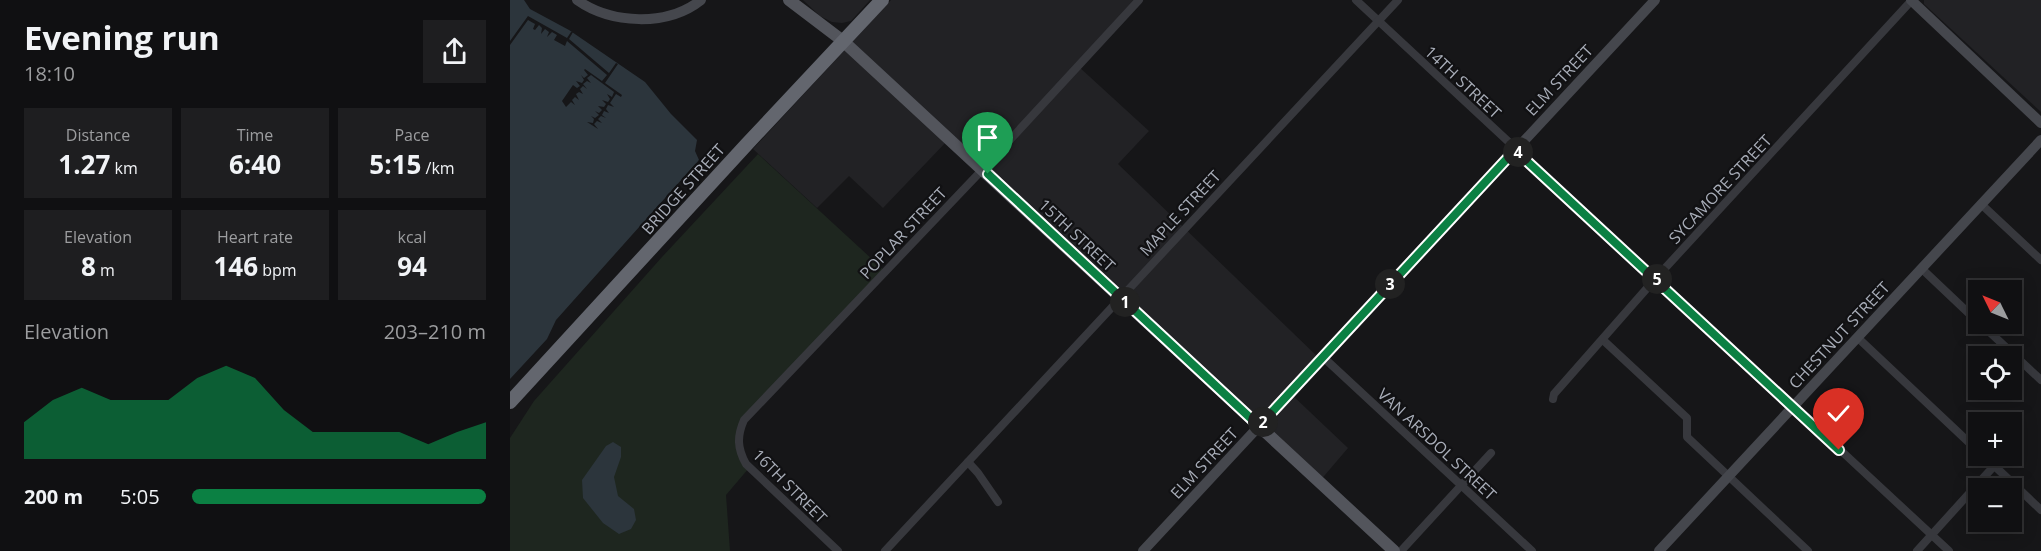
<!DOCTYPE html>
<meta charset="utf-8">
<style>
:root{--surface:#101012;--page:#1e1e20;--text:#f1f3f6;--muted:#9c9d9f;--line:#303032;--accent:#0b8043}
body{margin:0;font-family:"Open Sans",sans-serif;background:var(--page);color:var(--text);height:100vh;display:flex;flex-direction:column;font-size:22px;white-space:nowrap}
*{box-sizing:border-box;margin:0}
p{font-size:20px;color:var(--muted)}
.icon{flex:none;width:33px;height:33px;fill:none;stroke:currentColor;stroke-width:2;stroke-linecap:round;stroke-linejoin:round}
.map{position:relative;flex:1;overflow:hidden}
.panel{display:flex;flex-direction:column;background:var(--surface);width:510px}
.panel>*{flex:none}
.needle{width:39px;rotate:313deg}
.fabs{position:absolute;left:1458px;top:280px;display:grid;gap:12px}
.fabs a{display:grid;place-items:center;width:54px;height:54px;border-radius:0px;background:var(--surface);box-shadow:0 3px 15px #0003,0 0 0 2px var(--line);font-size:30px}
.pin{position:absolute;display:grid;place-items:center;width:51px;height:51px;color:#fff;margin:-62px -26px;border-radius:50% 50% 50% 0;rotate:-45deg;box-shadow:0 0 6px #0007}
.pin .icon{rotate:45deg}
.km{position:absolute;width:30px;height:30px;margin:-15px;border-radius:50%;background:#222;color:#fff;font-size:16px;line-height:30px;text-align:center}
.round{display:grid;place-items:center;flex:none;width:63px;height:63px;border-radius:0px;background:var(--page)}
.overview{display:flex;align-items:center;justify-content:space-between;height:102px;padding:0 24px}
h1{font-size:33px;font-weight:700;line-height:45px}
.figures{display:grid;grid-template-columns:repeat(3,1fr);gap:9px;height:102px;padding:6px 24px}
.figures div{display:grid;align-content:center;border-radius:0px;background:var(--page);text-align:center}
.figures b{font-size:26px;font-weight:700}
.figures small{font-size:16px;font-weight:400}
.figures p{font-size:16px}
.chart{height:168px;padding:12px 24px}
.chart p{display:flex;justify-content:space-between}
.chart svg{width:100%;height:108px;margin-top:6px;fill:var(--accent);opacity:.7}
ul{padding:0 24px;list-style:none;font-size:20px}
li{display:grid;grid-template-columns:96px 72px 1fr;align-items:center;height:45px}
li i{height:15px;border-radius:8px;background:var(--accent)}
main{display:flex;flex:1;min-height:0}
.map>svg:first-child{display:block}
</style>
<main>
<section class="panel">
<div class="overview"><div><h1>Evening run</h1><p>18:10</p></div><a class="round"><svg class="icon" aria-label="share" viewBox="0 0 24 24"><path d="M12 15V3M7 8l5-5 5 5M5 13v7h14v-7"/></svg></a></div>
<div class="figures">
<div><p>Distance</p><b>1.27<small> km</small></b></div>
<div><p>Time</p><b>6:40</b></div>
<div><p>Pace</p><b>5:15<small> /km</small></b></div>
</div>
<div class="figures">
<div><p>Elevation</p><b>8<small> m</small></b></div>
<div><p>Heart rate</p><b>146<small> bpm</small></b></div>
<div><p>kcal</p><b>94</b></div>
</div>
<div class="chart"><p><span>Elevation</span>203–210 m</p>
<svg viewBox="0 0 160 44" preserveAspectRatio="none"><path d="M0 44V29L10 20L20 15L30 20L40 20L50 20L60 11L70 6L80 11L90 24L100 33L110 33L120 33L130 33L140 38L150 33L160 29V44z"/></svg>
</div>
<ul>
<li><b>200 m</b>5:05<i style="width:100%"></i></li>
</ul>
</section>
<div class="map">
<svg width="1531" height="551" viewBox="0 0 1531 551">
<rect width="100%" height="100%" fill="#161618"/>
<g fill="#222225">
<polygon points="293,0 360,0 341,21 332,23 322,22 310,16"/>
<polygon points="381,0 629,0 568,66 639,131 608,164 811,360 780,393 838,448 809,482 439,139 373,208 339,176 307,208 243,149"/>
<polygon points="1414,0 1531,0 1531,112 1414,4"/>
</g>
<polygon fill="#1e261f" points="248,154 376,272 234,420 229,433 239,468 216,495 220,551 0,551 0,438 24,401 152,257"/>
<g fill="#2c353c">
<polygon points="0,0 14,0 20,9 59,30 135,82 161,114 187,140 185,151 189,160 46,320 37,339 0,379"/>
<polygon points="103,442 111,447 111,457 104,477 108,496 124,509 126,520 121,529 109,534 93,523 73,498 72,480 96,446"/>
</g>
<polygon fill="#161618" points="18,16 57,38 61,32 63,32 59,39 99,73 106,63 108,64 95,83 112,95 111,97 106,94 100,103 104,107 98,105 96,109 99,113 94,111 92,115 96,118 91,116 88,119 92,123 87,121 84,124 88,129 77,122 83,123 84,119 81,116 85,118 89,115 85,111 89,113 92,110 88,106 94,107 96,104 92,100 98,102 100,99 97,94 102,97 104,92 81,75 77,78 81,83 77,81 73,84 77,89 73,86 70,89 73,94 69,92 66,94 69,100 65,97 62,100 65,105 61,102 56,107 52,101 63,85 67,88 70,86 66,81 72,83 74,80 71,75 74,78 78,75 74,70 75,69 92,81 97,75 57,41 55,46 44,40 47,35 42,32 37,37 39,32 35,29 31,34 32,28 29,25 25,30 23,29 25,24 18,20 0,45 0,41"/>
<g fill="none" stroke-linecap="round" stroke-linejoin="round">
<g stroke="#37383d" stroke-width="8">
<polyline points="846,0 1439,551"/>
<polyline points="1471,204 1531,260"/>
<polyline points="1412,269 1468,322"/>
<polyline points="1471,324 1531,380"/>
<polyline points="1348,338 1468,451"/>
<polyline points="1093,340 1177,418 1177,437 1298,551"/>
<polyline points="813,357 1022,551"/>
<polyline points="1043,399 1044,394 1146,278 1402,0"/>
<polyline points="1474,456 1531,510"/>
<polyline points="458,462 468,473 488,502"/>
<path d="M328,551l-92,-87c-9,-16 -9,-28 -2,-44l239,-251 156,-169"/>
<polyline points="375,551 888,0"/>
<polyline points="891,551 981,453"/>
<polyline points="1407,551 1484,466"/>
</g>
<g stroke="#45474d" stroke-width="10">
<path d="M67,0c34,24 90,27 124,0"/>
<polyline points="1401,0 1531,123"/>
<polyline points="633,551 1145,0"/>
<polyline points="1149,551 1531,140"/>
</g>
<polyline stroke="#53555c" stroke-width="12" points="279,0 333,41 884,551"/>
<polyline stroke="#63666e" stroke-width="14" points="0,402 237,144 372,0"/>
</g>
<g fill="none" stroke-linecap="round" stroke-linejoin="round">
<defs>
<polyline id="route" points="478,174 749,426 1005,150 1329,450"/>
</defs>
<use href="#route" stroke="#fff" stroke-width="12"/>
<use href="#route" stroke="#0b8043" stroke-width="8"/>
</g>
<g text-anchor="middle" stroke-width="4.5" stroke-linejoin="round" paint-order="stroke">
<g font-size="16" fill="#a8adb8" stroke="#111113">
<text transform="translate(1049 80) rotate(-47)" y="6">ELM STREET</text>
<text transform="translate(953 82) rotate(43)" y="6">14TH STREET</text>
<text transform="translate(173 189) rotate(-48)" y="6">BRIDGE STREET</text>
<text transform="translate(1210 189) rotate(-47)" y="6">SYCAMORE STREET</text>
<text transform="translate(670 213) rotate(-47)" y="6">MAPLE STREET</text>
<text transform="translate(393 233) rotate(-47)" y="6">POPLAR STREET</text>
<text transform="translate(567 235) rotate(43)" y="6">15TH STREET</text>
<text transform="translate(1329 335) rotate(-47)" y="6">CHESTNUT STREET</text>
<text transform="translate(927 444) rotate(43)" y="6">VAN ARSDOL STREET</text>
<text transform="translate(694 463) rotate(-47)" y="6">ELM STREET</text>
<text transform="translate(280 486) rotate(45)" y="6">16TH STREET</text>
</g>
</g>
</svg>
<div class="fabs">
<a><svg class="needle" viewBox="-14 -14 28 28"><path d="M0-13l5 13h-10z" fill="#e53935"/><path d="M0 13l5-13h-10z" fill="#9c9d9f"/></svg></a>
<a><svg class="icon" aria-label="locate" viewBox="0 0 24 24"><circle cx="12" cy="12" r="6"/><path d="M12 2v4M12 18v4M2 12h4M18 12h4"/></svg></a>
<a>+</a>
<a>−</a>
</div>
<div class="pin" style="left:478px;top:174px;background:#1e9e55"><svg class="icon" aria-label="arrive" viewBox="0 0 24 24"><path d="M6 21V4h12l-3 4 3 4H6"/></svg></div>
<div class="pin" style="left:1329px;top:450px;background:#d93025"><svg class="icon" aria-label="check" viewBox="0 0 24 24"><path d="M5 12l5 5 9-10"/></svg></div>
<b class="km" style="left:615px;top:302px">1</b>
<b class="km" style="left:753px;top:422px">2</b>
<b class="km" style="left:880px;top:284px">3</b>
<b class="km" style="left:1008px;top:152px">4</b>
<b class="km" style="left:1147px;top:279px">5</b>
</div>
</main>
